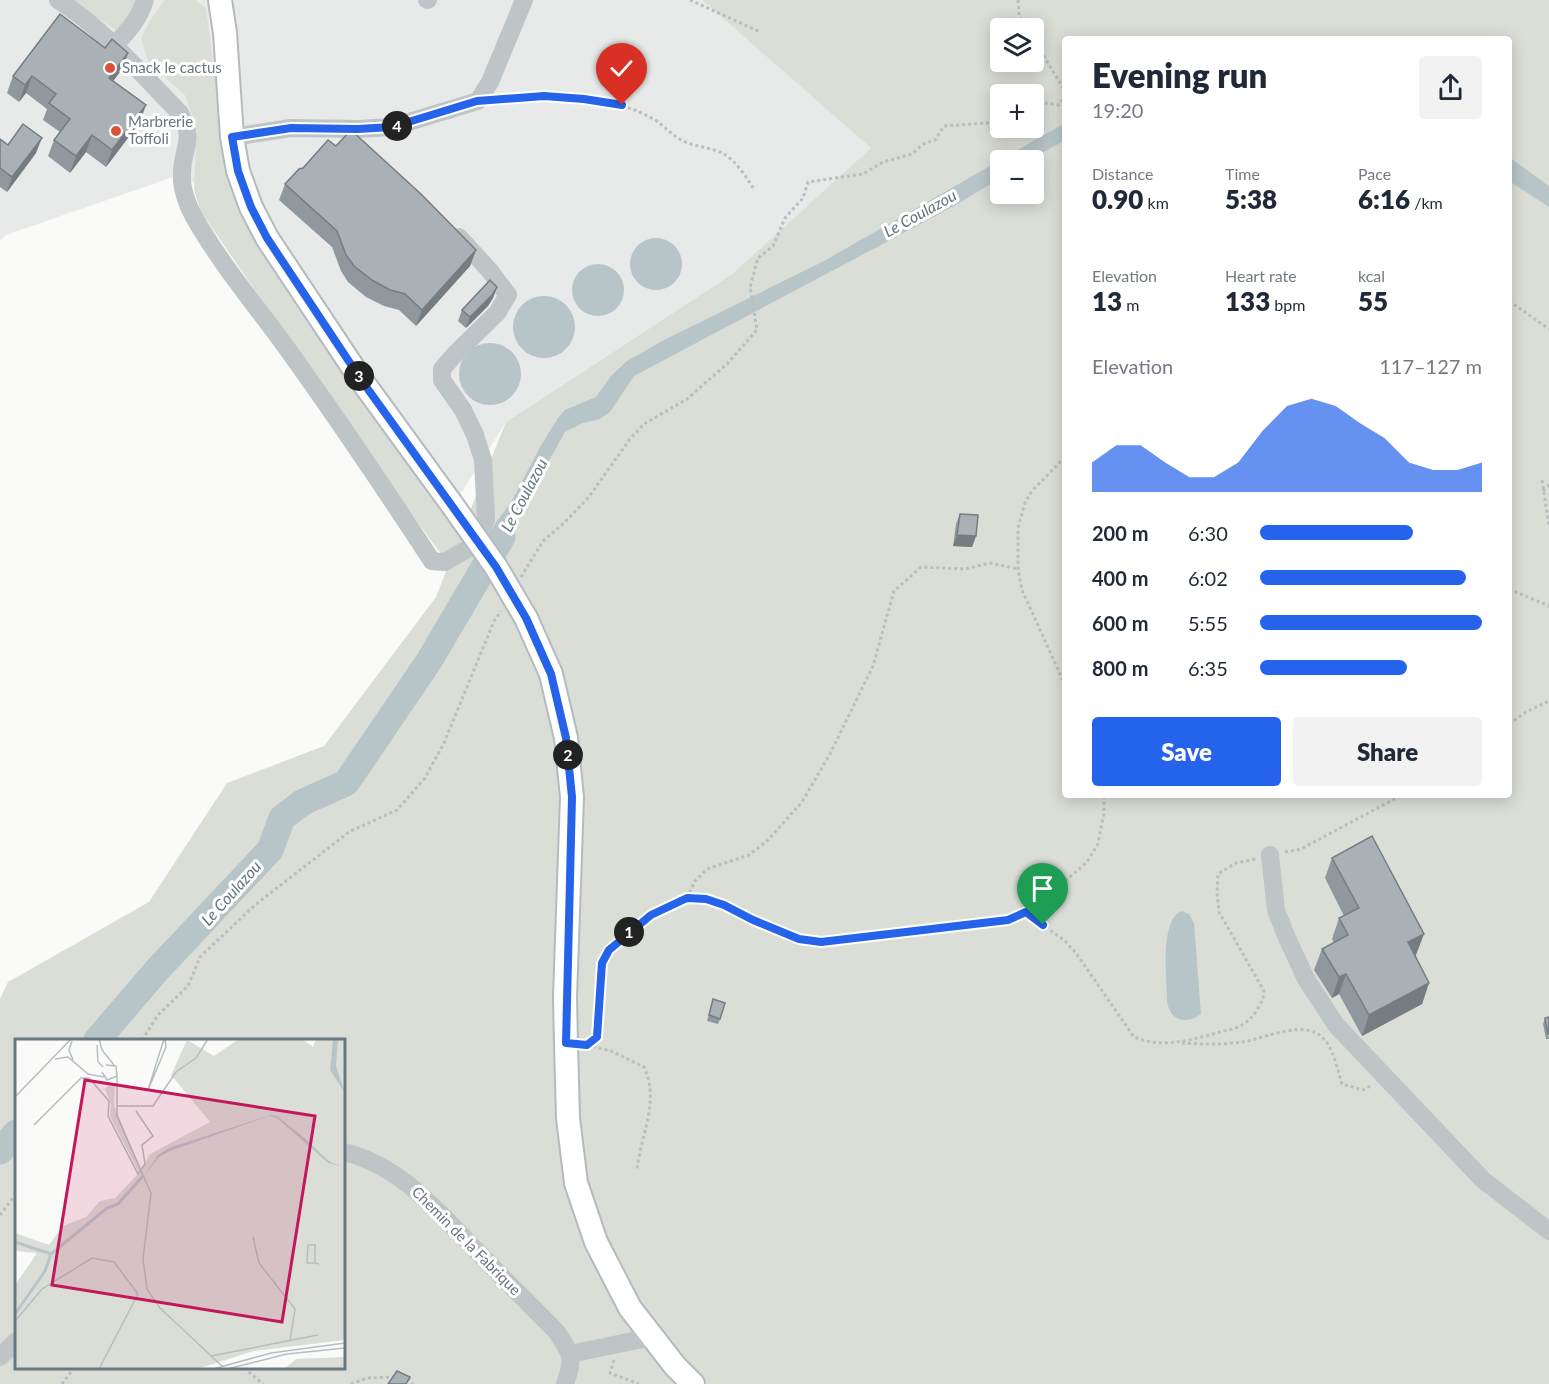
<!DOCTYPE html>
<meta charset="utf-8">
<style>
:root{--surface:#fff;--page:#f2f2f3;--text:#1f2937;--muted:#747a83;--accent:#2563eb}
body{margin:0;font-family:Lato,sans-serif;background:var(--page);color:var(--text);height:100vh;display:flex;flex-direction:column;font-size:22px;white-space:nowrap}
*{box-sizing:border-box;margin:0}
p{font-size:20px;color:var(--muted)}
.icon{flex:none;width:33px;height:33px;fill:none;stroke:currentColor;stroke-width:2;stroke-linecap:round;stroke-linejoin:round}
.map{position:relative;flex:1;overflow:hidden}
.panel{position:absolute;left:1062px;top:36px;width:450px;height:762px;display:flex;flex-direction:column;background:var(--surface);border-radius:6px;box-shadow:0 3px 15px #0003}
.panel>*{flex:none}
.fabs{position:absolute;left:990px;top:18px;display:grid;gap:12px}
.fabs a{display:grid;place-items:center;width:54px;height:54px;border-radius:6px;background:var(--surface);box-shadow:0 3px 15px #0003;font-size:30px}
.pin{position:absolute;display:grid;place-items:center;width:51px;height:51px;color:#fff;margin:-62px -26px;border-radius:50% 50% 50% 0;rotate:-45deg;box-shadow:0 0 6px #0007}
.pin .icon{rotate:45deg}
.km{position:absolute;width:30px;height:30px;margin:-15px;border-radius:50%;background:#222;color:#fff;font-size:16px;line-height:30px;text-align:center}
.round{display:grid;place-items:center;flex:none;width:63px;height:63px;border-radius:6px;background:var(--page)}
.summary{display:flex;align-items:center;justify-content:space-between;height:102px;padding:0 30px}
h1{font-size:33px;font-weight:800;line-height:45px}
.stats{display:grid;grid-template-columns:repeat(3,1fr);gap:9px;height:102px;padding:6px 30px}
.stats div{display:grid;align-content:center}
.stats b{font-size:26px;font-weight:800}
.stats small{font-size:16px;font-weight:400}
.stats p{font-size:16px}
.chart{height:168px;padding:12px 30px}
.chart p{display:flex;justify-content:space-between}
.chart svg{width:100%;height:108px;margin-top:6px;fill:var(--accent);opacity:.7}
.action{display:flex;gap:12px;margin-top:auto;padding:12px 30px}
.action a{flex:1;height:69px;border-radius:6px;background:var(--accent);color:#fff;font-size:24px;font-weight:800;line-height:69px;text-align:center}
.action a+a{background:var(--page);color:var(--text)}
ul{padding:0 30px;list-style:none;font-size:20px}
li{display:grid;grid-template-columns:96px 72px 1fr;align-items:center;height:45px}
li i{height:15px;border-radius:8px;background:var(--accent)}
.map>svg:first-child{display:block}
</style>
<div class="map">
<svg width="1549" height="1384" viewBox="0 0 1549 1384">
<rect width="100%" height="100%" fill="#fafaf8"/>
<polygon fill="#e8e9e9" points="0,0 702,0 872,148 731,275 506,422 453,506 274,248 182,174 6,235 0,241"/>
<g fill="#daded7" fill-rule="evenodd">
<polygon points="71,0 137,0 128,19 117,31"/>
<path d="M165,0h31l10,8 16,125 25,82 213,320 46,-113 225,-147 140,-127 -169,-148h847v1384h-1549v-385l8,-17 141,-80 78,-119 97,-37 112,-149 19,-49 -14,6 -58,-78 -182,-264 -7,-22 3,-61 -12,-34 -36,-32 -8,-24 9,-19zM1000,28h34v34h-34zM1065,39h444v756h-444zM1000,94h34v34h-34zM1000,160h34v34h-34zM16,1040h328v328h-328z"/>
</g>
<g fill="#b8c5c8">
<polygon points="1065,123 1065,140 1030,160 1000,160 1000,178 958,204 634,376 610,412 600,419 583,423 565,432 522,509 507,548 498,565 486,544 495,524 513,499 540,447 558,418 565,410 596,397 611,376 627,361 664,340 824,261"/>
<polygon points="1509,157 1549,186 1549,207 1509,181"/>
<circle cx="656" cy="264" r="26"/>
<circle cx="598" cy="290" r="26"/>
<circle cx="544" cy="327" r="31"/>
<circle cx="490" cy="374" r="31"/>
<path d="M1182,911l7,3 5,9 7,91c-15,11 -31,7 -34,-13 0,-21 -8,-82 15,-90z"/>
</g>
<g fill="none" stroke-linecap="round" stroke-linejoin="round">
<g stroke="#b8c5c8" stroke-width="27">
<polyline points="97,1040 157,970 270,850 282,818 303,802 346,783 429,661 502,537"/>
<polyline points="0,1151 16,1133"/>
</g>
<defs>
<g id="major">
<polyline points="220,0 225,33 232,137 238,171 251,207 267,238 362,381 453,506"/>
<polyline points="526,618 551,674 566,738 572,797 565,997 566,1043 568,1118 576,1183 596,1242 630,1308 675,1366 693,1384"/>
</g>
</defs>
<use href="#major" stroke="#b5babe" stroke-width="26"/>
<g stroke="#babec0" stroke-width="3" stroke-dasharray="3 3" stroke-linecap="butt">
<polyline points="690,0 760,32"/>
<polyline points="1018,0 1019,16 1027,28"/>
<polyline points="1034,40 1065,91"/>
<path d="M497,100c52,-4 111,-8 158,20 9,6 16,14 26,20 13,7 30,7 43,14 13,8 22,23 30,35"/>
<polyline points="1034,109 1047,103 1059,105 1065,96"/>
<polyline points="1509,301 1549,329"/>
<polyline points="1065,457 1031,492 1025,503 1018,528 1018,569 1022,590 1065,685"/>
<polyline points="1542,480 1549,525"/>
<polyline points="1543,491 1549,485"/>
<polyline points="521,577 543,541 563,524 588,498 630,439 644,424 687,399 728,363 757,330 750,287 758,258 773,246 785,218 803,198 808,182 863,174 883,162 912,154 923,144 935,140 944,126 1000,122"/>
<polyline points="1509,589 1549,606"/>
<polyline points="1509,724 1526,712 1549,701"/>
<polyline points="1285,852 1301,849 1402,795"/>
<polyline points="687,898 695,881 707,869 749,855 768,840 802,802 830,754 873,666 894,591 921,567 965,569 990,563 1018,569"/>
<path d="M1026,913l38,27 12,13 58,84c28,12 57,3 86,-5 7,-2 16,-3 22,-7 10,-5 22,-23 22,-34l-45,-79 -2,-20 1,-18 18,-11 20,-4"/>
<polyline points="142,1040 158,1015 188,986 200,957 255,905 349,832 397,810 425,778 444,743 494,621 501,611"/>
<path d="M1182,1043c19,1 40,2 60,-1 21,-3 62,-23 80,-5 12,12 15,31 20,47l21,6 9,-5"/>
<polyline points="584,1045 587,1045 597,1037 602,963 609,950 651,915 687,898 706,899 724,905 799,939 821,942 1008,920 1026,913 1037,906 1087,862 1098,844 1104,813 1104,795"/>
<path d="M587,1045l24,6 33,16c16,34 -3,67 -7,103"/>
<polyline points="0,1215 16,1194"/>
<polyline points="614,1360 610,1373 639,1384"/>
<polyline points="244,1368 263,1384"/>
<polyline points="408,1378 413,1384"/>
<polyline points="62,1384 74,1368"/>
<polyline points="351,1384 367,1378 396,1377"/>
</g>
<g stroke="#bfc4c7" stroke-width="18">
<path d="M58,0c46,29 83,74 122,113 16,29 2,33 2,61 -1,13 5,31 12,43 27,48 65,92 97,137 49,68 95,137 141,207l13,1 24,-14 17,-28 -3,-60 -8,-25 -12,-25 -21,-30v-11l14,-16 41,-40 11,-18 -18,-24 -31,-34"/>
<polyline points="427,0 428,0"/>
<path d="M113,47c14,-15 26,-27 32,-47"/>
<polyline points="232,137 291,128 358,129 392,127 478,101 490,82 524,0"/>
<polyline points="1270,855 1276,910 1287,938 1306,979 1336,1025 1483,1180 1549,1231"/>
<path d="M344,1152c55,13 94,59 131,97 27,28 54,55 81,82 15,23 19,26 9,53"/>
<polyline points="570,1354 652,1337"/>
<polyline points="0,1357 16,1341"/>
</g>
<use href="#major" stroke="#fff" stroke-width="22"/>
<defs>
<polyline id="major-bridge" points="453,506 496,567 526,618"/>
</defs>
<use href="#major-bridge" stroke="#b5babe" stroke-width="26" stroke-linecap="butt"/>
<use href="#major-bridge" stroke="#fff" stroke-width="22"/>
</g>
<g fill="#91989d">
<polygon points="105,48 128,53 122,69 113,81 140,122 106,167 86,152 70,173 48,156 54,140 60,132 43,120 47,109 26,93 19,102 7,93 13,76"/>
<polygon points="0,139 8,145 36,153 7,192 0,187"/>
<polygon points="285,184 476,250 470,266 416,326 399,310 384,306 366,297 348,282 341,271 332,247 279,200"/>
<polygon points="497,287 493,298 488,306 466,328 458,321 462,310"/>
<polygon points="960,514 976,536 972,547 953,546 956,524"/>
<polygon points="1332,858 1416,955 1415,956 1429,983 1422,1004 1362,1036 1339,994 1332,998 1314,970 1322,949 1334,943 1332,939 1339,918 1344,916 1325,878"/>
<polygon points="713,999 720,1019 718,1024 707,1021"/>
<polygon points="1545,1018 1549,1039 1546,1039 1543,1024"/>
</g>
<g fill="#767c80">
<polygon points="128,53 122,69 103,95 109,78"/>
<polygon points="32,76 26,93 19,102 25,85"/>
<polygon points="146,105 140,122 106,167 112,150"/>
<polygon points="92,135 86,152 70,173 76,156"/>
<polygon points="42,138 36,153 7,192 12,177"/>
<polygon points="476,250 470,266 416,326 422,310"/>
<polygon points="497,287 493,298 488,306 466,328 470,317"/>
<polygon points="957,535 976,536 972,547 953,546"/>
<polygon points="1424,934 1416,955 1400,963 1408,942"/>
<polygon points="1346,974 1339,994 1332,998 1339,977"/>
<polygon points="1429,983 1422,1004 1362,1036 1369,1015"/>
</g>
<g fill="#a9b1b7" stroke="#767c80" stroke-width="1.5">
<polygon points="60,14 105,48 112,39 128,53 109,78 146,105 112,150 92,135 76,156 54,140 70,119 49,103 56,94 32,76 25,85 13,76"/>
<polygon points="23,124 42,138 12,177 0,168 0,139 8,145"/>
<polygon points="351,130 422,195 476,250 422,310 405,294 390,290 372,280 354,266 346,255 337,231 285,184 299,169 303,168 328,140 336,146"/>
<polygon points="490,280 497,287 492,295 470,317 462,310"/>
<polygon points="960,514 978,515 976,536 957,535"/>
<polygon points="1372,836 1424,934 1408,942 1429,983 1369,1015 1346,974 1339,977 1322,949 1348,935 1339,918 1359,908 1332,858"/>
<polygon points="713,999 725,1003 720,1019 709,1015"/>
<polygon points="1549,1017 1549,1034 1548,1034 1545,1018"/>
<polygon points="397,1371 410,1377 406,1384 388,1384"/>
</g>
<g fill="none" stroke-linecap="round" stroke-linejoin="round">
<defs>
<polyline id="route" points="622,105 584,99 544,96 477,101 392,127 358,129 291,128 232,137 238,171 251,207 267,238 362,381 496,567 526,618 551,674 566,738 572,797 566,1043 587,1045 597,1037 602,963 609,950 651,915 687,898 706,899 724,905 753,920 799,939 821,942 1008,920 1026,912 1043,925"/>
</defs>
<use href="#route" stroke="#fff" stroke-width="12"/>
<use href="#route" stroke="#2563eb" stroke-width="8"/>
</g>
<g fill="#da5138" stroke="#fff" stroke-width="2">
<circle cx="110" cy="68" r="6"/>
<circle cx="116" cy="131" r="6"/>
</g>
<g text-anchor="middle" stroke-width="6" stroke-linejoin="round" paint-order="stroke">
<g font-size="15" fill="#667781" stroke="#fff" text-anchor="start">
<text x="122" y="73">Snack le cactus</text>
<text x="128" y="127">Marbrerie<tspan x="128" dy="17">Toffoli</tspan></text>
</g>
<g font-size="15" fill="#667781" stroke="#fff">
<text transform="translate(466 1241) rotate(45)" y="5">Chemin de la Fabrique</text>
</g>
<g font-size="16" font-style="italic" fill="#61767b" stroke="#fff">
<text transform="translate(920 213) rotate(-29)" y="6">Le Coulazou</text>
<text transform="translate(524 495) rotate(-62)" y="6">Le Coulazou</text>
<text transform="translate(231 893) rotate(-48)" y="6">Le Coulazou</text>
</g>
</g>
<g transform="translate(15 1039)">
<rect width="330" height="330" fill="#fafaf8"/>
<path d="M224,0h63l11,8 3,-8h29v301l-91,11 -57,18h-182v-84l22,-32 -22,-2v-18l34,12 14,-19 23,-9 14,-16 15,-3 24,-25 -29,-57 1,-12 -6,-15 5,-6 5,3 -1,19 27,65 9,-16 60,-32 -39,-47 16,-35 27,16zM330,318v12h-61l12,-10z" fill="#daded7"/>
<path d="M318,0h5l-2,27 9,27 -15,-23zM256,76l6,1 25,20 28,26 15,5 -17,-4 -51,-45 -8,-2 -99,35 -11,6 -14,18 13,-20 11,-7z" fill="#b8c5c8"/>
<path fill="none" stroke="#b8c5c8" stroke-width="3" d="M0,203l36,12 56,-46 11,-4 25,-28M0,275l30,-43 6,-17"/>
<path fill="none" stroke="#b6bec1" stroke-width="1.5" d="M84,0l3,11 12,15M149,0l-16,51 18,-43 -1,-8M57,2l-3,9 4,10M82,6l1,17 5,5M40,20l13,-2 20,17 16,3M87,33l5,8 10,-4 -1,-10 -10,-1M102,37v40l34,77 -8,66 4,30 13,19 63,59M0,58l56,-58M102,67h36l23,-34 20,-14 12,-19M19,86l47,-47h8l20,23 -1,15 30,58 7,-10 -3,-19 11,-9 -17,-25M238,198l6,26 36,46 -5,32M300,224h-8l1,-18h7v18l4,1M0,282l27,-32 50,-31 22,4 24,32M196,317l107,-21M84,330l39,-75M198,330l58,-16 74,-10M212,330l60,-15 58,-6"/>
<path fill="#c2185b" fill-opacity="0.15" stroke="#c2185b" stroke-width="3" d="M70,41l230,36 -33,206 -230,-37z"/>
<rect width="330" height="330" fill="none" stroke="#667781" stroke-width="3"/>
</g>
</svg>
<div class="fabs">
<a><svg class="icon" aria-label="layers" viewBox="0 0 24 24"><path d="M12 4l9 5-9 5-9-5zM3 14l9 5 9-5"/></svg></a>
<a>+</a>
<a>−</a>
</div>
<div class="pin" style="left:1043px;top:925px;background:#1e9e55"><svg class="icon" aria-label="arrive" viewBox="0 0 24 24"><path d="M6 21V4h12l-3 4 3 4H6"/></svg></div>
<div class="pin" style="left:622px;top:105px;background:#d93025"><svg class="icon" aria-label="check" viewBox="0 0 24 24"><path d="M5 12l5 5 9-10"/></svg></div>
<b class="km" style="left:629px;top:932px">1</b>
<b class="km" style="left:568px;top:755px">2</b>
<b class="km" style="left:359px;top:376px">3</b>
<b class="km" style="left:397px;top:126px">4</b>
<section class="panel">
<div class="summary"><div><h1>Evening run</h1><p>19:20</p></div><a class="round"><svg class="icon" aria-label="share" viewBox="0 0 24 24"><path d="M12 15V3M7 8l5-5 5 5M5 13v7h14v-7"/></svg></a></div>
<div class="stats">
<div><p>Distance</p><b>0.90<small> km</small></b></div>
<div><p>Time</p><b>5:38</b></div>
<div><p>Pace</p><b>6:16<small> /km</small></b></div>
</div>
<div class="stats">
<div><p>Elevation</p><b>13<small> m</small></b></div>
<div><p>Heart rate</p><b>133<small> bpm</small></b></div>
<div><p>kcal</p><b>55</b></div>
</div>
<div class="chart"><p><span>Elevation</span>117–127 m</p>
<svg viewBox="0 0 160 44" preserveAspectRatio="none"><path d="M0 44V32L10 25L20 25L30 32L40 38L50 38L60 32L70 19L80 9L90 6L100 9L110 16L120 22L130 32L140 35L150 35L160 32V44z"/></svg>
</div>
<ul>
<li><b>200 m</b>6:30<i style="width:69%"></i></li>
<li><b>400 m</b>6:02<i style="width:93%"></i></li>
<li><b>600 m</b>5:55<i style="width:100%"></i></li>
<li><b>800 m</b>6:35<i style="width:66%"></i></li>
</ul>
<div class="action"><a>Save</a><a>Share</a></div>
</section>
</div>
